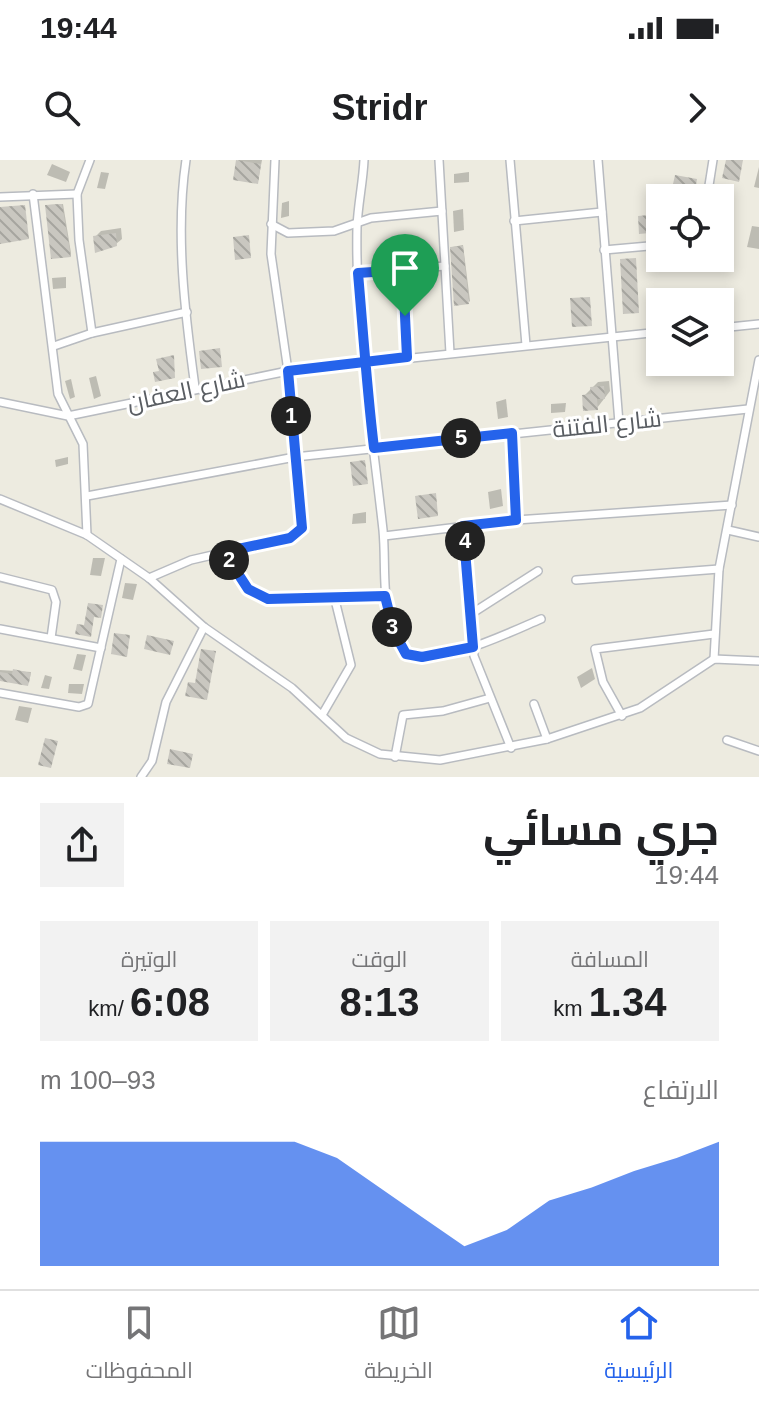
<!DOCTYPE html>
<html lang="ar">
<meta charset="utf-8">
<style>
:root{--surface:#fff;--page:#f2f2f2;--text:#202124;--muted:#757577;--line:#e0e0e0;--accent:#2563eb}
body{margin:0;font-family:Helvetica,Cairo,sans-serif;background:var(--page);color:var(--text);direction:rtl;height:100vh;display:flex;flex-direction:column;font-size:30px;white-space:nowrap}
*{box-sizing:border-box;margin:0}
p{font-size:26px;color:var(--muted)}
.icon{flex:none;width:44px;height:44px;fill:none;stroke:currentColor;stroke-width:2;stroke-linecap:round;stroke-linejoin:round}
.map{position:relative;height:617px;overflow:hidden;direction:ltr}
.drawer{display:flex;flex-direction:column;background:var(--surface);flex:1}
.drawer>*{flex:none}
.controls{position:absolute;left:646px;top:24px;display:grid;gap:16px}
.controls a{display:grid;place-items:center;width:88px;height:88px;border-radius:0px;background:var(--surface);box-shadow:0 4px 12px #0003;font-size:40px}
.pin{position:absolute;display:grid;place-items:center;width:68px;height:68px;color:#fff;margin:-82px -34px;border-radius:50% 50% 50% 0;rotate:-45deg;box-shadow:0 0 8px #0007}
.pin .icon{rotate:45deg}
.km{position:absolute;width:40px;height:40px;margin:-20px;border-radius:50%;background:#222;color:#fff;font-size:22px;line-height:40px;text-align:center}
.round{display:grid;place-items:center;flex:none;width:84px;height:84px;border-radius:0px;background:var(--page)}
.overview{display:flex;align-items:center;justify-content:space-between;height:136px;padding:0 40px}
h1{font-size:44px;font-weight:700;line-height:60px}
.figures{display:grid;grid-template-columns:repeat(3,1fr);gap:12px;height:136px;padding:8px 40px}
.figures div{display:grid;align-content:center;border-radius:0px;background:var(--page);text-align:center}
.figures b{font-size:40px;font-weight:700}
.figures small{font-size:22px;font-weight:400}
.figures p{font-size:22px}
.chart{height:224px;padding:16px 40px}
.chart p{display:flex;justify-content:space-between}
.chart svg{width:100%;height:144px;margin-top:8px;fill:var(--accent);opacity:.7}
.status{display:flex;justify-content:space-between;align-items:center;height:56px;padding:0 40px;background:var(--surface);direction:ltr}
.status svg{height:22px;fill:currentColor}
header{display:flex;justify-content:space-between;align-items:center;height:104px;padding:0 40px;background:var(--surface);font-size:36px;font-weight:700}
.menu{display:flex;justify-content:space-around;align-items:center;height:112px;border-top:2px solid var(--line);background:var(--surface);font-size:22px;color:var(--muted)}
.menu a{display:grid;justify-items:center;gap:4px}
.menu .on{color:var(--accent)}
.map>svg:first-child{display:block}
</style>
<div class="status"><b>19:44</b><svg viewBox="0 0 49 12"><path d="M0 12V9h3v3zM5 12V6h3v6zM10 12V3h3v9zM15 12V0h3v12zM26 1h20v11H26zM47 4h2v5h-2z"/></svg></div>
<header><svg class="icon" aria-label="forward" viewBox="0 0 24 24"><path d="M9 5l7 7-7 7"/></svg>Stridr<svg class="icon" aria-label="search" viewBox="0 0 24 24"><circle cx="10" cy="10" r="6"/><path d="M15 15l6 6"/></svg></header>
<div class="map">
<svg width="759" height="617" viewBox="0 0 759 617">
<defs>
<pattern id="building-back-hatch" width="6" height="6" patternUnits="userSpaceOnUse" patternTransform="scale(2)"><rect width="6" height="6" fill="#c9c7c0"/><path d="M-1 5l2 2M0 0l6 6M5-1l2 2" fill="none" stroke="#a6a59f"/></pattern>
</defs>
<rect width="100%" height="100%" fill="#edebe0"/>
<g fill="#0003">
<polygon points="238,0 262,0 258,21 235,18"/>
<polygon points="52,4 70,12 66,22 47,15"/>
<polygon points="759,7 759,28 754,27"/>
<polygon points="101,12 109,13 105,29 97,28"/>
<polygon points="469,12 469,22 454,23 454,14"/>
<polygon points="289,41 289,56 281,58 282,43"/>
<polygon points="63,44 71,93 70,95 48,45"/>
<polygon points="463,49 464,70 454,72 453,51"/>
<polygon points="752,66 759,67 759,89 747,87"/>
<polygon points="121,68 122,79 116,84 95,77 101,71"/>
<polygon points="463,85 470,141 469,142 452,87"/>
<polygon points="66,117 66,128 53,129 52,118"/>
<polygon points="96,216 101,236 94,239 89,218"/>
<polygon points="71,219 75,237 70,239 65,221"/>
<polygon points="609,221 610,231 597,248 584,236 598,222"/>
<polygon points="506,239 508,257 498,259 496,242"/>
<polygon points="566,243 565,252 551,253 551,244"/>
<polygon points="68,297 68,304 56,307 55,300"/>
<polygon points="501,329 503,346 490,349 488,332"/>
<polygon points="366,352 366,363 352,364 353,354"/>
<polygon points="93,398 105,398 101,416 90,415"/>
<polygon points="125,423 137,424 133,440 122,438"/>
<polygon points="77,494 86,495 82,511 73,509"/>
<polygon points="592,508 595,519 581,528 577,517"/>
<polygon points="0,510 31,512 29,523 0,520"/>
<polygon points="45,515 52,517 49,529 41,528"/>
<polygon points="69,524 84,524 82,534 68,533"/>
<polygon points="19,546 32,548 28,563 15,560"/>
</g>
<g fill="url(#building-back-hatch)">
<polygon points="236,0 261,4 258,24 233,20"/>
<polygon points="726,0 743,0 739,22 722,18"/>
<polygon points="675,15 697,19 694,38 670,38"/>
<polygon points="62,44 71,97 51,99 45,45"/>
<polygon points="25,45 29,79 0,84 0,47"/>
<polygon points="660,54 660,72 639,74 638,56"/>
<polygon points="116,73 117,86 95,93 93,76"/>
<polygon points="249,75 251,98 235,100 233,77"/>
<polygon points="463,86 469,144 454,146 450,87"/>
<polygon points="636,98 639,153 623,154 620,99"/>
<polygon points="590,137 592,166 572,167 570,138"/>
<polygon points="220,188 222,207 201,209 199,191"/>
<polygon points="174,195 175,218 155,222 153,212 159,211 156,199"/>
<polygon points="604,226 605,239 597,239 598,250 583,251 582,235 591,234 590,227"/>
<polygon points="365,300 368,324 353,326 350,302"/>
<polygon points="436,333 438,356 418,359 415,336"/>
<polygon points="88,443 103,445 101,458 94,457 91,477 75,474 77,464 84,465"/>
<polygon points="114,473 130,475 127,497 111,494"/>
<polygon points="147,475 174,481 170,495 144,489"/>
<polygon points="201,489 216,491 207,540 185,536 188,522 195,523"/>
<polygon points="13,509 31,513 28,526 0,521 0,512 12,514"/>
<polygon points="45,578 58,581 51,608 38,605"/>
<polygon points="170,589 193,594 190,608 167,604"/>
</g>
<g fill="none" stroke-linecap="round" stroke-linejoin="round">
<defs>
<g id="minor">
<polyline points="90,0 77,34 79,80 92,173"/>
<path d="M186,0c-11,73 -1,154 9,227"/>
<path d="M364,0c-1,22 -6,44 -7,67 -2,100 15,203 26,303 4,41 -5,89 23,124 32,14 104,-22 135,-35"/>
<polyline points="439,0 450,193"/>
<polyline points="510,0 526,185"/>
<polyline points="598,0 619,263"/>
<polyline points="33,34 58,234 83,284 87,375"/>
<polyline points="0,37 77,34"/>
<polyline points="707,38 713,0"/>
<polyline points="514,61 602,52"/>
<polyline points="271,64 288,73 334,71 371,58 442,51"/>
<polyline points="604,90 660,85"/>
<polyline points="403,110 407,197"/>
<polyline points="358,113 445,106"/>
<polyline points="720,168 759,164"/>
<polyline points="54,186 92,173 187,152"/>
<polyline points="0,242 68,256 288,211 660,172"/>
<polyline points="512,273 516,360"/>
<polyline points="87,336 295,297 748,249"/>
<polyline points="0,339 87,375 149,418 204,467 292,528 346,578 380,594 440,600 547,579 640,548 714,499 759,501"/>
<polyline points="463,366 474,496 511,588"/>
<polyline points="728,370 759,377"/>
<polyline points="384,376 516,360 732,345"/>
<polyline points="224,392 248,429 268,439 385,436"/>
<polyline points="0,417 52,430 56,442 51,478"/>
<polyline points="149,418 191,400 295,376 302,368 288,211 271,94 275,0"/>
<polyline points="576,420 719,409"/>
<polyline points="471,454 538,411"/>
<polyline points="0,469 101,488"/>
<polyline points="714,499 719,409 759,200"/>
<polyline points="0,533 79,547 88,544 121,399"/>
<polyline points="534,544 547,579"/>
<polyline points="322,555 351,505 335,440"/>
<polyline points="622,556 603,522 595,489 714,474"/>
<polyline points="727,580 759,591"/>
<polyline points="395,597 403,555 443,551 490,538"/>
<polyline points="141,617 152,601 166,542 204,467"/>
</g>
</defs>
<use href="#minor" stroke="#b8bbc0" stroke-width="10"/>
<use href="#minor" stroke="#fff" stroke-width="7"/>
</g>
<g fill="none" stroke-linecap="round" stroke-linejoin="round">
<defs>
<path id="route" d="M405,156l2,41 -119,14 14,157 -12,10 -66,14 24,37 20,10 117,-3 9,36 12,22 16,3 51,-10 -10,-121 53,-6 -4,-87 -138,15c-7,-58 -11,-117 -16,-175l45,-3 2,46"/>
</defs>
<use href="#route" stroke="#fff" stroke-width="16"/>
<use href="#route" stroke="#2563eb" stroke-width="10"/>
</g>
<g text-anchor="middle" stroke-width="6" stroke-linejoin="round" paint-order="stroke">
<g font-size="24" fill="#595d62" stroke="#fff">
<text transform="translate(186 231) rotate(-12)" y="8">شارع العفان</text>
<text transform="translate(607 264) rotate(-6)" y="8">شارع الفتنة</text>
</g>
</g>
</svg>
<div class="controls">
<a><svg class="icon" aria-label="locate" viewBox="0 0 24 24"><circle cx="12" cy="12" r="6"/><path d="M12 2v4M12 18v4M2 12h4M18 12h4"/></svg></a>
<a><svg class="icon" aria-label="layers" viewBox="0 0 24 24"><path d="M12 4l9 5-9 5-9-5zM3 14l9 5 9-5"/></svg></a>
</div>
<div class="pin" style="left:405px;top:156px;background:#1e9e55"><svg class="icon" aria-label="arrive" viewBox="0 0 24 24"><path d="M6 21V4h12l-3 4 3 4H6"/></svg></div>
<b class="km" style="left:291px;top:256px">1</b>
<b class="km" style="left:229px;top:400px">2</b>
<b class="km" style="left:392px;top:467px">3</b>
<b class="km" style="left:465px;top:381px">4</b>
<b class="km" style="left:461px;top:278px">5</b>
</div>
<section class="drawer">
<div class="overview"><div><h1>جري مسائي</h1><p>19:44</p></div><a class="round"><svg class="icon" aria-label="share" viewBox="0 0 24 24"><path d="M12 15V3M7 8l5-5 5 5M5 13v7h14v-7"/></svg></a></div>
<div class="figures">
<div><p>المسافة</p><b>1.34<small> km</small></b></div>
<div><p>الوقت</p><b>8:13</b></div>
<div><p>الوتيرة</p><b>6:08<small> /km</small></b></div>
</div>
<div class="chart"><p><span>الارتفاع</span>93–100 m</p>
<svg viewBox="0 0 160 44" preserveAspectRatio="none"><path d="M0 44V6L10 6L20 6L30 6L40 6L50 6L60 6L70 11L80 20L90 29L100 38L110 33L120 24L130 20L140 15L150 11L160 6V44z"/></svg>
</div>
</section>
<nav class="menu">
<a class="on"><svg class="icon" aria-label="home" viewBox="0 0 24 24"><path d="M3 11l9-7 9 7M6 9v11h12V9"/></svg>الرئيسية</a>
<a><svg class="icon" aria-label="map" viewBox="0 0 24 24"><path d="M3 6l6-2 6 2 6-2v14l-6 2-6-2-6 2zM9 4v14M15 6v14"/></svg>الخريطة</a>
<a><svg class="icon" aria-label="saved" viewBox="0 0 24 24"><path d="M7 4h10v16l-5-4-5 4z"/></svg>المحفوظات</a>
</nav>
